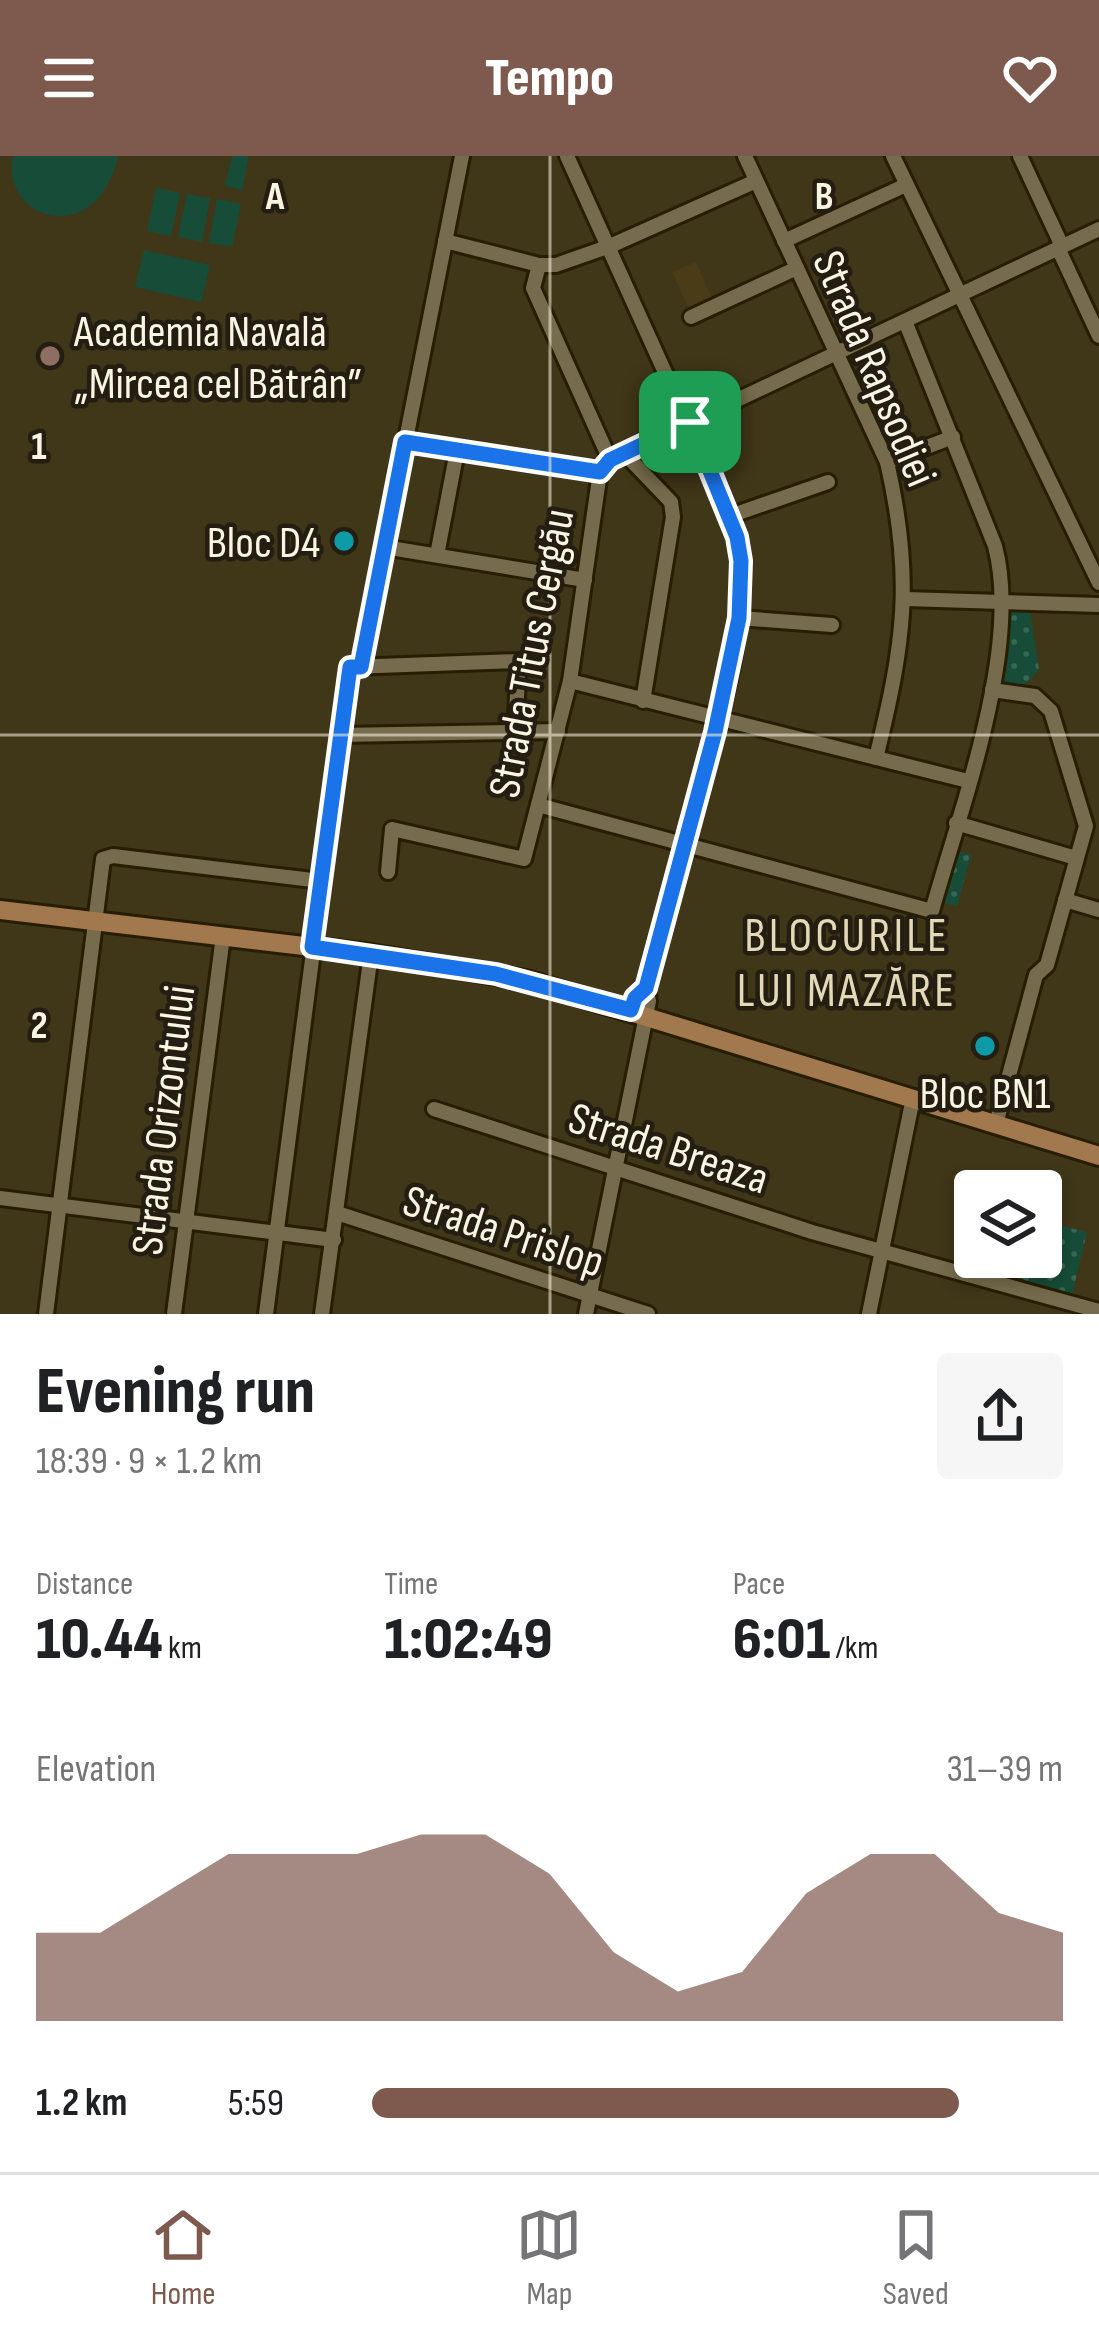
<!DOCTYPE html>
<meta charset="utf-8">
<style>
:root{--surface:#fff;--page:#f6f6f6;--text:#202124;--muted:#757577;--line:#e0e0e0;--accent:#7e5a4e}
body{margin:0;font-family:"Sofia Sans Condensed",sans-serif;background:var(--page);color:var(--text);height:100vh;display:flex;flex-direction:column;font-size:45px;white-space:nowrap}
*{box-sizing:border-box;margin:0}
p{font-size:39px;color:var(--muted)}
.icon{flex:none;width:66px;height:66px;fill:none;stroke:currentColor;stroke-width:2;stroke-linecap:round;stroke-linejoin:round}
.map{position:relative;height:1158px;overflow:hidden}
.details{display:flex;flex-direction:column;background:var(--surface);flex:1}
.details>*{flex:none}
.tools{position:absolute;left:954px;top:1014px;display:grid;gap:24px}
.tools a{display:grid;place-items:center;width:108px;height:108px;border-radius:12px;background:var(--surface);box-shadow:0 6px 18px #0003;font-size:60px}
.pin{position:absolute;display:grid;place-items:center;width:102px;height:102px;color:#fff;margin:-51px;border-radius:24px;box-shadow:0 6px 18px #0006}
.round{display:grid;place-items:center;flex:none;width:126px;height:126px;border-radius:12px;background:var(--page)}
.summary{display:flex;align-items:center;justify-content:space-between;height:204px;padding:0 36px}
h1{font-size:66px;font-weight:800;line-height:90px}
.stats{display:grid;grid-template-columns:repeat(3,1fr);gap:18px;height:204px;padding:12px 36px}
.stats div{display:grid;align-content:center}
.stats b{font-size:60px;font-weight:800}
.stats small{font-size:33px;font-weight:400}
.stats p{font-size:33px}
.chart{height:336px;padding:24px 36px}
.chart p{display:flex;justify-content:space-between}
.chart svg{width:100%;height:216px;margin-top:12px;fill:var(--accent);opacity:.7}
ul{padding:0 36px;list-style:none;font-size:39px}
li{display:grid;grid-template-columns:192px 144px 1fr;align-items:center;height:90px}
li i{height:30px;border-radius:15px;background:var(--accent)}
header{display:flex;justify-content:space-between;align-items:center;height:156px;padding:0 36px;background:var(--accent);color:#fff;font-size:54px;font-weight:800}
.tabs{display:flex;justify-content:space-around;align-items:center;height:168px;border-top:3px solid var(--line);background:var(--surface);font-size:33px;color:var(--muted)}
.tabs a{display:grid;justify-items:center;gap:6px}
.tabs .selected{color:var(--accent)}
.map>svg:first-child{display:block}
</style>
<header><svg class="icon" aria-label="menu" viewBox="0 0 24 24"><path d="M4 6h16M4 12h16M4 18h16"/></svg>Tempo<svg class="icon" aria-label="heart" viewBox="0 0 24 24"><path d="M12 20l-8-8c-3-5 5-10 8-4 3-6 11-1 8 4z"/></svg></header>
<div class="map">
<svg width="1099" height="1158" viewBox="0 0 1099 1158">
<defs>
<pattern id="grass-dots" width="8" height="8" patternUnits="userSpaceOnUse" patternTransform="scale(3)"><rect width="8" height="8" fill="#174d38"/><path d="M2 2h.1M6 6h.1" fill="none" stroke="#3a6754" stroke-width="1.8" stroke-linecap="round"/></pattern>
</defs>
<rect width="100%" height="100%" fill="#403618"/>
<polygon fill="#493c16" points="696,106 712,142 689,153 672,116"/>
<g fill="url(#grass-dots)">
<polygon points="1011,453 1030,454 1039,514 1022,532 1003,527 999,517 1006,456"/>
<polygon points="956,695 971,699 957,750 942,746"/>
<polygon points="1041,1065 1087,1076 1072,1140 997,1124 1003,1101 1041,1101"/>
</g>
<g fill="#174d38">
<path d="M13,0h105c-20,93 -118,66 -105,0z"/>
<polygon points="232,0 249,0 242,34 225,30"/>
<polygon points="156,32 180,37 171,80 147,75"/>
<polygon points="187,38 210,42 202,86 178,81"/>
<polygon points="217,43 241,48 232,91 209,87"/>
<polygon points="144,94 210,109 201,146 135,131"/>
</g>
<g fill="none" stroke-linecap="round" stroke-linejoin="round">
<defs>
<g id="minor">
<path d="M567,0l163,360c29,91 -9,193 -33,283 -17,63 -34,126 -51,189l3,13 -63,313"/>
<path d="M745,0l142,306c27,117 17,182 -11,296"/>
<polyline points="893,0 1099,427"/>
<polyline points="1020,0 1062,90"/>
<polyline points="445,85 539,109 556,109 610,90 756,25"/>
<polyline points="784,85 906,29"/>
<polyline points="1058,92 1099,180"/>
<polyline points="691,161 797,112"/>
<polyline points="405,287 600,316"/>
<polyline points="624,297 671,346 673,361 643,545"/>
<polyline points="610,304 1099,73"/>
<polyline points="887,306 953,281"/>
<polyline points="730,360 828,326"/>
<polyline points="384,391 585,424"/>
<polyline points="437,399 457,295"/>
<polyline points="905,443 1099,449"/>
<polyline points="739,462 832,469"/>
<polyline points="361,511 462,0"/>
<polyline points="570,525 968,625"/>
<polyline points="992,534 1035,540 1051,555 1086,670 1047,809 1036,819 996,968"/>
<polyline points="340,579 558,575"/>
<path d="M538,649l394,106c28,-101 90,-263 63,-365l-90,-225"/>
<polyline points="956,667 1076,702"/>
<polyline points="388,716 392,673 524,703 570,525 600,316 610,304 533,132 539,109"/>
<polyline points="1065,744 1099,754"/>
<polyline points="434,953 812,1076 1099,1155"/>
<polyline points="0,1042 334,1084"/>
<polyline points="337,1057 648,1158"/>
<polyline points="46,1158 103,703 113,700 321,725"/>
<polyline points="174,1158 223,780"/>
<polyline points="266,1158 350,511 519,505 515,575"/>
<polyline points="322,1158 371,798"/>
<polyline points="869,1158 913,942"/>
</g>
<polyline id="major" points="0,754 371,798 526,824 1099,1000"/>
</defs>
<use href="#minor" stroke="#271d01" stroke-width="20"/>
<use href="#major" stroke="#271d01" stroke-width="24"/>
<use href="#minor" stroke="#766c4d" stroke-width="14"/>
<use href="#major" stroke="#a2784f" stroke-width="18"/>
</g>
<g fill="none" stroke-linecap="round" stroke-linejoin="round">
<defs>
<polygon id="route" points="690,266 737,381 741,405 739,462 715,576 646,832 635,842 631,854 496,818 312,791 350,511 361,511 405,286 600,316 610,304"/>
</defs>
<use href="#route" stroke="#fff" stroke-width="24"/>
<use href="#route" stroke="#1a73e8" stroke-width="15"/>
</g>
<path fill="none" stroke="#faf4e2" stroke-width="3" stroke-opacity="0.55" d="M550,0v1158M0,579h1099"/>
<circle fill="#8d6e63" stroke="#231e11" stroke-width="4.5" cx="50" cy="200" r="12"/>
<g fill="#0f9aa8" stroke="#231e11" stroke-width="4.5">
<circle cx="344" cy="385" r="12"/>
<circle cx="985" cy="890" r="12"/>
</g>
<g text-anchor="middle" stroke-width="9" stroke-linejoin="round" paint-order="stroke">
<g font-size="45" fill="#faf4e2" stroke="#231e11" text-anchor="start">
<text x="74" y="190">Academia Navală<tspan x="74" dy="52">„Mircea cel Bătrân”</tspan></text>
<text x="320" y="401" text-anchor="end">Bloc D4</text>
<text x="985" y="952" text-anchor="middle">Bloc BN1</text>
</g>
<g font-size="45" fill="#faf4e2" stroke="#231e11">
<text transform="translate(876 212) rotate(67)" y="16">Strada Rapsodiei</text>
<text transform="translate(530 497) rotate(-79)" y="16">Strada Titus Cergău</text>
<text transform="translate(162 964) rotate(-83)" y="16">Strada Orizontului</text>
<text transform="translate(669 991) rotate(18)" y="16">Strada Breaza</text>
<text transform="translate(504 1074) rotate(18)" y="16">Strada Prislop</text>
</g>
<g font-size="48" letter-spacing="3" fill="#e4d9b6" stroke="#231e11">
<text x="847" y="795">BLOCURILE<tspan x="847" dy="55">LUI MAZĂRE</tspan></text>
</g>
</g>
<g font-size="39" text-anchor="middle" font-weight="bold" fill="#faf4e2" stroke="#231e11" stroke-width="9" stroke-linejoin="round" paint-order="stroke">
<text x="275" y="53">A</text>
<text x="824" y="53">B</text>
<text x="39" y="303">1</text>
<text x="39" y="882">2</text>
</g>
</svg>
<div class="tools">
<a><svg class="icon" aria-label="layers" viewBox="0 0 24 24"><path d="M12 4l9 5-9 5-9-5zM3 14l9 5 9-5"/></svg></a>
</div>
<div class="pin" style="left:690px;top:266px;background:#1e9e55"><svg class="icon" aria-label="arrive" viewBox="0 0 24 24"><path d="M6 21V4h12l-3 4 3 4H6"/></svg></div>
</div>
<section class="details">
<div class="summary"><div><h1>Evening run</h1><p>18:39 · 9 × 1.2 km</p></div><a class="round"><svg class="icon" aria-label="share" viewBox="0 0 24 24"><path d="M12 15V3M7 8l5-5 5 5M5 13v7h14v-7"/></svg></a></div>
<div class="stats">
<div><p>Distance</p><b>10.44<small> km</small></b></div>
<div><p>Time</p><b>1:02:49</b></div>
<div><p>Pace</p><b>6:01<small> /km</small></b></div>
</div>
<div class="chart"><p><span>Elevation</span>31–39 m</p>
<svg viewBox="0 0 160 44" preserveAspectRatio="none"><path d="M0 44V26L10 26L20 18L30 10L40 10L50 10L60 6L70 6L80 14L90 30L100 38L110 34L120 18L130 10L140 10L150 22L160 26V44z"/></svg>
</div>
<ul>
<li><b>1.2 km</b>5:59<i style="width:85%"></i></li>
</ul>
</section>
<nav class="tabs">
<a class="selected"><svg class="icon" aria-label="home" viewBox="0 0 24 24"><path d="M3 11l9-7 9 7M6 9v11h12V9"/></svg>Home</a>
<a><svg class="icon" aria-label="map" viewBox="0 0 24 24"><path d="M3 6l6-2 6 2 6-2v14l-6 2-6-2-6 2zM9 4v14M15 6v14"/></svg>Map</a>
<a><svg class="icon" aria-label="saved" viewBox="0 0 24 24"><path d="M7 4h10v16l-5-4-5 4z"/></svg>Saved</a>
</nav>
